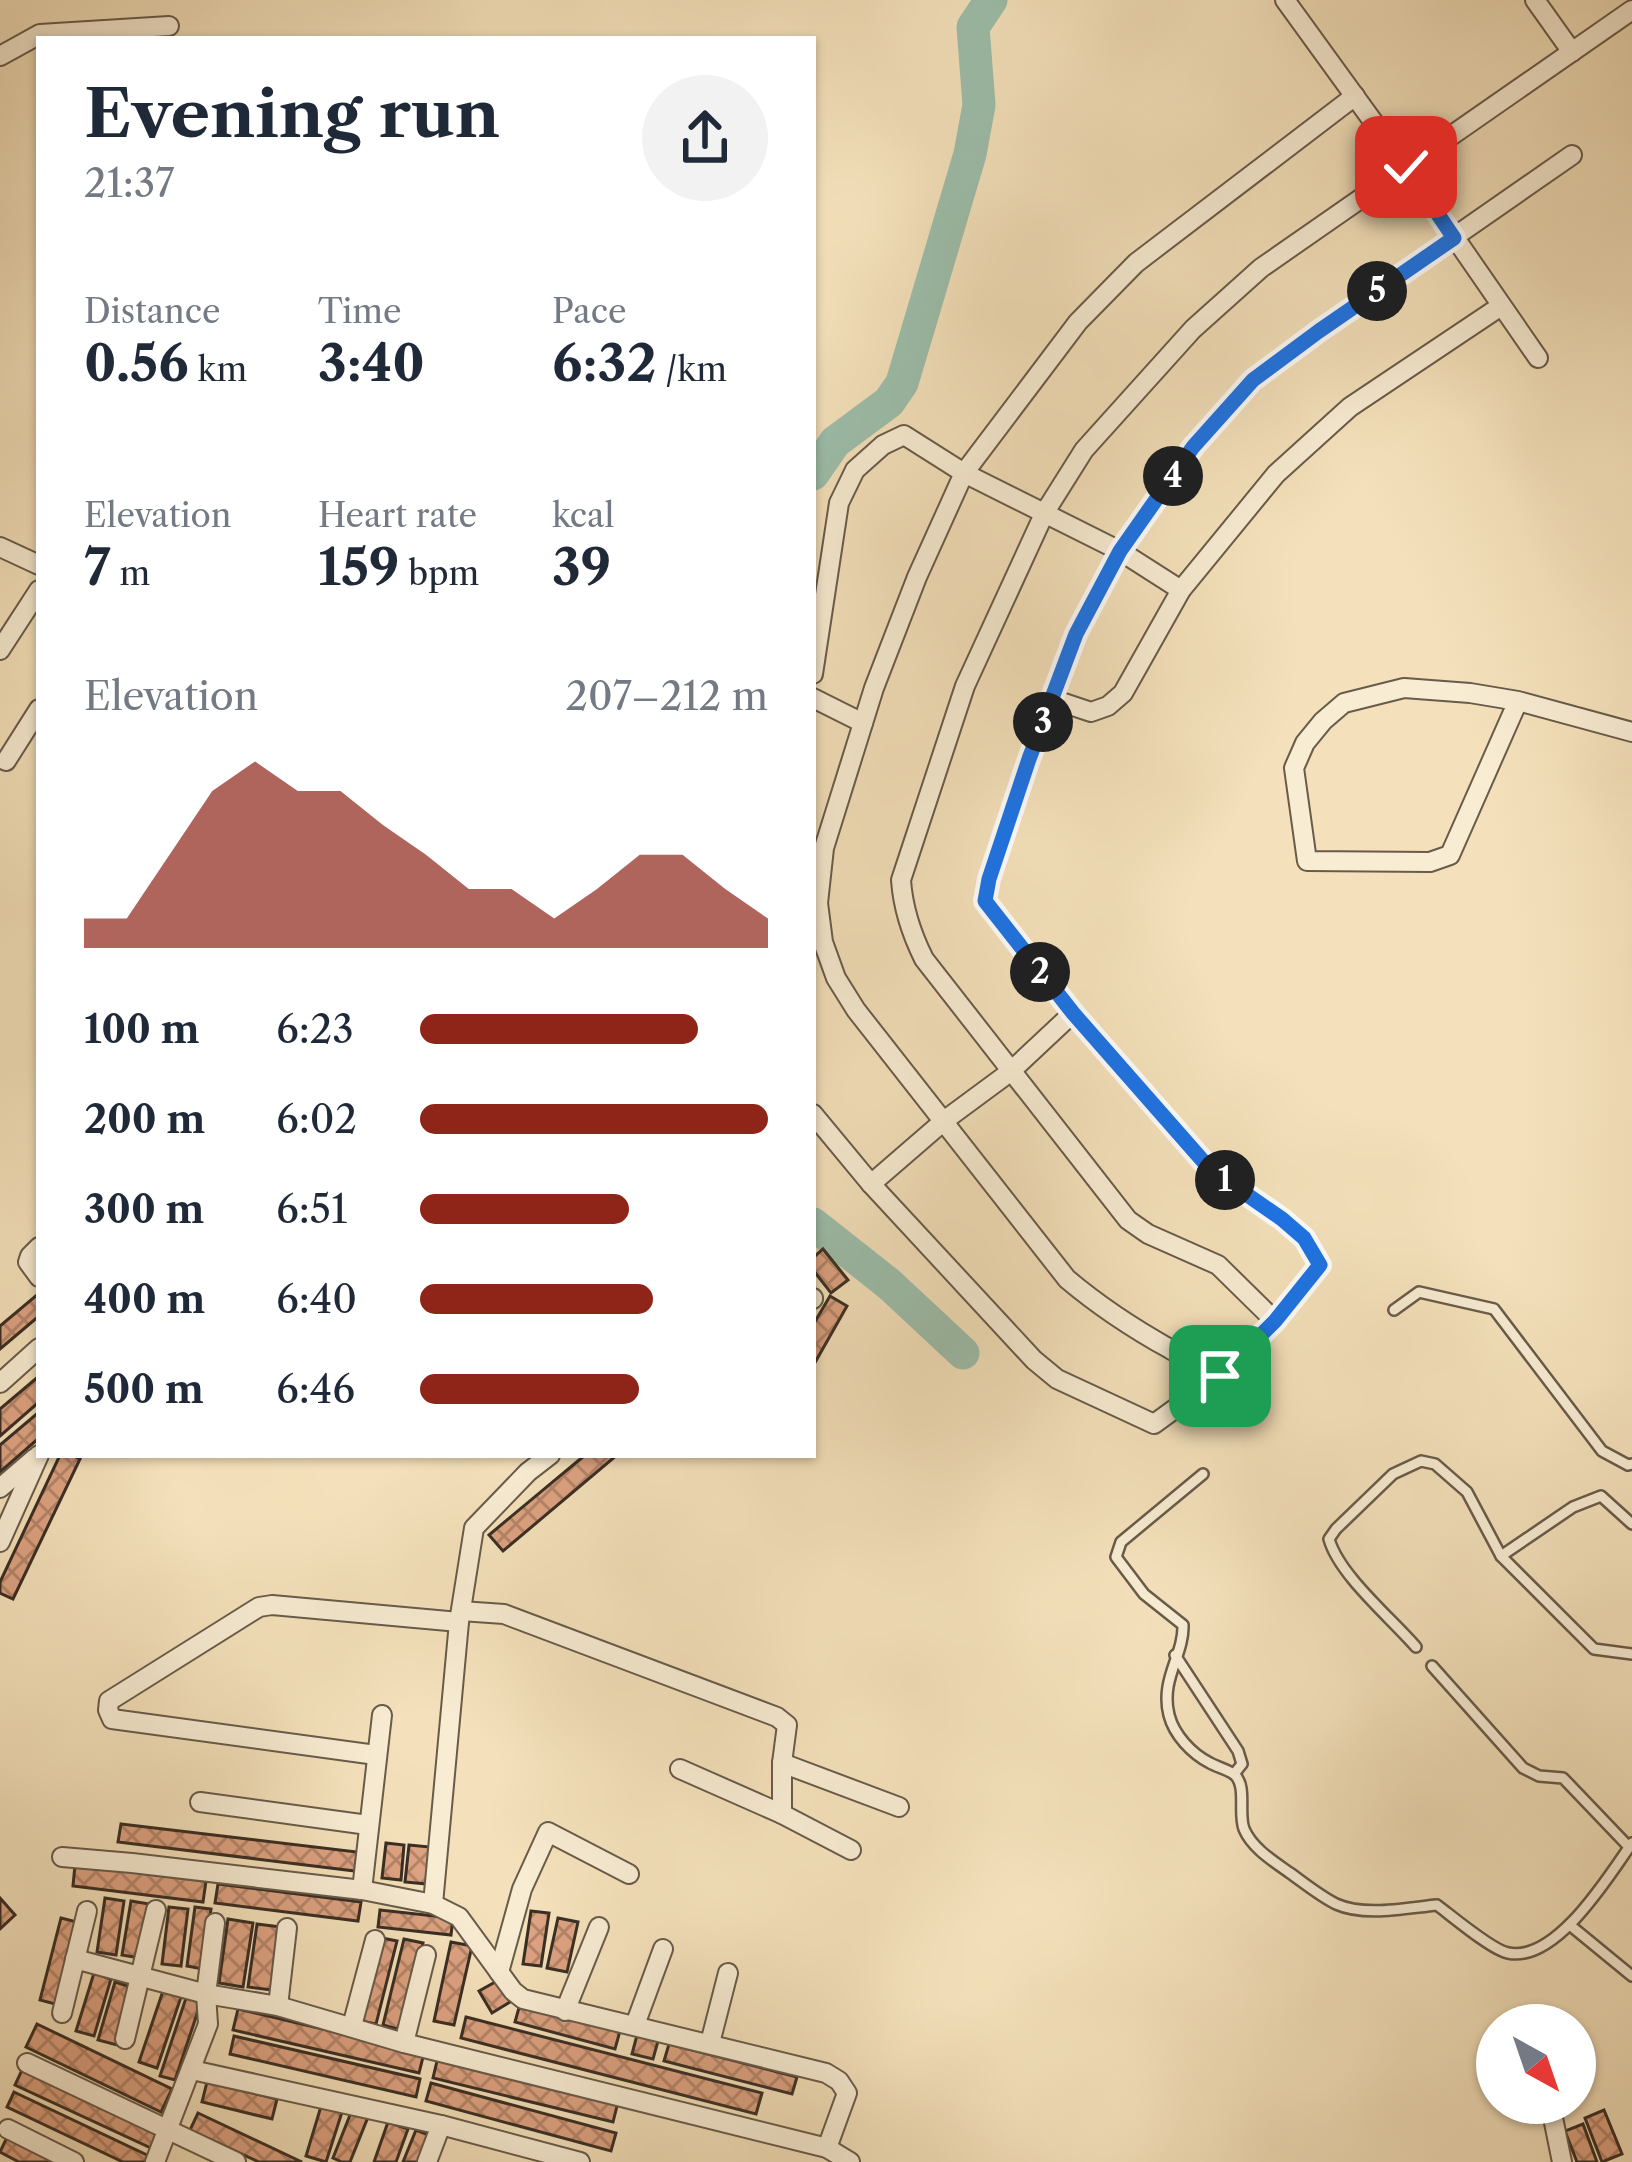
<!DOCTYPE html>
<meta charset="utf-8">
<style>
:root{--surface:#fff;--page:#f2f2f3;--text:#1f2937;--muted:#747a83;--accent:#8f2418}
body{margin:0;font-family:"Libre Caslon Text",serif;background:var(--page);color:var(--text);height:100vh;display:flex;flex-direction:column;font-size:45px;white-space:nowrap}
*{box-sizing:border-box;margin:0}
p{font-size:39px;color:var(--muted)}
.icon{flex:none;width:66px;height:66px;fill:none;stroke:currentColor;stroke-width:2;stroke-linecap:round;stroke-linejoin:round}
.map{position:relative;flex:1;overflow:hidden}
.panel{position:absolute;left:36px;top:36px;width:780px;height:1422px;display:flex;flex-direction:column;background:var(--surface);border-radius:0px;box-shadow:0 3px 9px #0004}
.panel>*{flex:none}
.needle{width:78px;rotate:140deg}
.controls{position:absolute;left:1476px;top:2004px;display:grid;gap:24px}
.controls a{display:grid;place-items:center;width:120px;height:120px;border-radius:50%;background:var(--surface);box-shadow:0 3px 9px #0004;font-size:60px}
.pin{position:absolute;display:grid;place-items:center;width:102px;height:102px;color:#fff;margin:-51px;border-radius:24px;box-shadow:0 6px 18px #0006}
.km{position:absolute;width:60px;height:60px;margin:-30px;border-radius:50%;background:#222;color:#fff;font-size:33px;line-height:60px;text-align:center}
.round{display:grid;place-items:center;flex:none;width:126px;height:126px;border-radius:63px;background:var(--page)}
.head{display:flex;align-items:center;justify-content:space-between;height:204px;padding:0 48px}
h1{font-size:66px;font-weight:800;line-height:90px}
.stats{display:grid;grid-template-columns:repeat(3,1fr);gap:18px;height:204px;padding:12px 48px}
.stats div{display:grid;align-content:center}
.stats b{font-size:51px;font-weight:800}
.stats small{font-size:33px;font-weight:400}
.stats p{font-size:33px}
.chart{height:336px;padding:24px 48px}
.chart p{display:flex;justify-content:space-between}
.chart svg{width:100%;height:216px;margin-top:12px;fill:var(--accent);opacity:.7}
ul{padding:0 48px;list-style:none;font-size:39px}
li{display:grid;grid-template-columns:192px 144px 1fr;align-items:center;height:90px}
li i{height:30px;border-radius:15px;background:var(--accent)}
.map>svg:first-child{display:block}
</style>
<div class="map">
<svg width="1632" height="2162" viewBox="0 0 1632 2162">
<defs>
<pattern id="building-cross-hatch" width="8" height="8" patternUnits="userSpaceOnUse" patternTransform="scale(3)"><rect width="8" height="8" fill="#dda281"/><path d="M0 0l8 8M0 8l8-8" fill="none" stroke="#b48469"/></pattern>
</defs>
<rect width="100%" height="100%" fill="#f4e1bb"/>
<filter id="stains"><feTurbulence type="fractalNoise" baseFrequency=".00167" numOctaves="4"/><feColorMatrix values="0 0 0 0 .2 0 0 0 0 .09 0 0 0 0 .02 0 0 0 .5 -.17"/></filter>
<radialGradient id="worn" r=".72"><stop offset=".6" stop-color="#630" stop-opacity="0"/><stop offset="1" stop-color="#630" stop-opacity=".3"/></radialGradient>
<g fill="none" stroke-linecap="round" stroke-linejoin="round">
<g stroke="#9cbeab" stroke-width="33">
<polyline points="813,474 835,442 889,402 902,383 970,154 979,105 973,27 991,0"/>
<polyline points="813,1224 889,1284 963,1353"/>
</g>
</g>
<g fill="url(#building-cross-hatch)" stroke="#392e24" stroke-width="3">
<polygon points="823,1249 848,1280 831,1293 813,1270 813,1258"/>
<polygon points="38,1294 39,1316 0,1349 0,1326"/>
<polygon points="830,1296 847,1306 813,1366 813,1325"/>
<polygon points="39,1376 39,1402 0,1436 0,1409"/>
<polygon points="39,1412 39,1438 0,1472 0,1445"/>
<polygon points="60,1455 72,1455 80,1459 13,1599 0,1593 0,1582"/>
<polygon points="585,1455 617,1455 503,1551 489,1535"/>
<polygon points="121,1824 357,1852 355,1871 118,1842"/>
<polygon points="386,1843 404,1845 401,1880 382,1878"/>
<polygon points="409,1845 430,1847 427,1884 405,1882"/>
<polygon points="75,1865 206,1881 203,1902 73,1886"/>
<polygon points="218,1884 361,1902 358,1921 215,1903"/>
<polygon points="0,1898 15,1915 0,1929"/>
<polygon points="105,1898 124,1901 116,1955 97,1952"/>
<polygon points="131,1901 149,1904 140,1958 122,1955"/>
<polygon points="169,1907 188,1909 181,1966 162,1964"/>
<polygon points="195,1907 211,1909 203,1969 187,1966"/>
<polygon points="380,1910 453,1918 451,1935 378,1927"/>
<polygon points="531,1911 549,1913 541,1966 523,1964"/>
<polygon points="61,1918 77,1922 55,2004 40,2000"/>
<polygon points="558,1918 578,1922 567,1972 547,1968"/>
<polygon points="228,1919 253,1923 243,1987 219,1983"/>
<polygon points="257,1924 281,1927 272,1990 248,1987"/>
<polygon points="382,1938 397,1941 376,2024 361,2021"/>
<polygon points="404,1939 423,1943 401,2030 383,2025"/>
<polygon points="451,1942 472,1946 454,2025 434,2021"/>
<polygon points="94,1973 111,1979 94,2036 76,2031"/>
<polygon points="497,1981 510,2002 492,2013 479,1991"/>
<polygon points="115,1982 134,1988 117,2045 98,2040"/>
<polygon points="163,1991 181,1997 157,2068 139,2062"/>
<polygon points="186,1998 201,2002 175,2080 160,2076"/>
<polygon points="520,2004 620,2031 615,2049 515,2022"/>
<polygon points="238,2009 424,2053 419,2073 233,2030"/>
<polygon points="466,2017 762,2093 756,2114 461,2038"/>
<polygon points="37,2024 172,2089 161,2112 26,2047"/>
<polygon points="637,2035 658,2041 653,2059 632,2054"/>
<polygon points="234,2036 420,2079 416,2097 230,2054"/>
<polygon points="669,2044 797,2077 792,2094 664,2061"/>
<polygon points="438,2057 618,2102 613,2122 433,2078"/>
<polygon points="22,2070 159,2133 151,2148 15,2085"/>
<polygon points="207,2082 277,2099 272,2119 202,2102"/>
<polygon points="431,2083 616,2133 611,2151 426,2101"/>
<polygon points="14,2092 149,2156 146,2162 123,2162 7,2107"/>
<polygon points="322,2103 343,2109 326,2162 306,2156"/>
<polygon points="352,2110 368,2117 350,2162 342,2162 333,2158"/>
<polygon points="1604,2110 1622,2154 1602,2162 1585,2118"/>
<polygon points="198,2113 302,2162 259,2162 190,2130"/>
<polygon points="388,2122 408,2129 396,2162 374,2162"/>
<polygon points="1583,2124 1597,2162 1577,2162 1565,2131"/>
<polygon points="416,2130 431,2136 421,2162 403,2162"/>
<polygon points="8,2135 61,2162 19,2162 0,2152"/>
</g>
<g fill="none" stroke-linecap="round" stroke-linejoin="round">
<defs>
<g id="lane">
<polyline points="1394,1310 1419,1292 1494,1309 1602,1451 1628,1465 1632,1464"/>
<path d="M1203,1474l-82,68 -5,15 28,37 39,31c1,30 -23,54 -14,90 5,20 23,39 41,48 7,4 19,7 25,12 12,12 3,38 9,54 8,19 29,32 46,44 14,10 30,23 46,31 29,13 70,4 101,1 16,12 55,45 71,48 48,10 100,-76 124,-110"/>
<polyline points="1501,1556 1573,1507 1601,1496 1632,1524"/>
<path d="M1416,1647c-25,-29 -77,-72 -87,-108l7,-10 57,-55 28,-13 14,3 32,28 34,64 93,93 38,5"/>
<polyline points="1175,1655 1238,1751 1242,1764 1234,1774"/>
<polyline points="1432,1666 1523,1768 1539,1776 1563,1778 1629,1847"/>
<polyline points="1571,1926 1632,1976"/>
</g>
<g id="street">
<polyline points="1285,0 1406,167 1538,358"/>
<polyline points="1535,0 1572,52"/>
<polyline points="0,56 40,34 169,26"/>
<polyline points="0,547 39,565"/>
<polyline points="0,650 39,590"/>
<polyline points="813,674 839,503 855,470 883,445 904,435 964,473 1120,551 1181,590"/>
<polyline points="813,698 863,723"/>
<polyline points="1052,699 1091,712 1108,706 1123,693 1181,590 1276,474 1350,407 1501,306"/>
<polyline points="1518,701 1450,855 1430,862 1307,861 1294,768 1305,743 1323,721 1344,703 1404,688 1470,693 1518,701 1632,732"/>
<polyline points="6,761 39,709"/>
<polyline points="813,1114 871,1184 1034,1360 1057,1379 1154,1424 1220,1376 1275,1321 1320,1265 1303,1238 1282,1219 1210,1169 1073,1013 985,901 989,879 1029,759 1076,635 1120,551 1193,447 1254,380 1319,331 1572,155"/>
<polyline points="871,1184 945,1120 1010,1072 1073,1013"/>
<polyline points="39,1247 30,1256 28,1262 39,1277"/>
<polyline points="813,1298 813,1299"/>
<path d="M1275,1321l-57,-56 -70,-31 -20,-14 -204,-261c-13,-26 -21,-50 -23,-79l64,-194 80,-174 39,-62 109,-121 68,-61 371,-258"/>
<path d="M1220,1376c-16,-11 -34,-17 -50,-27 -36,-20 -71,-43 -103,-70l-211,-269 -20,-32 -13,-36 -5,-39 6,-55 50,-160 43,-111 47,-104 114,-151 58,-59 219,-167"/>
<polyline points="0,1383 39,1348"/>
<polyline points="0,1488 35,1458"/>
<polyline points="0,1542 39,1455"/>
<polyline points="461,1611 504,1614 777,1717 787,1725 782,1763 782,1814 851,1850"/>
<polyline points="376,1755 112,1719 108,1710 109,1701 259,1607 272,1605 459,1622"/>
<polyline points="782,1763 899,1807"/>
<polyline points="680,1769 782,1814"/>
<polyline points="200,1802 368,1825"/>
<polyline points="62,1857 132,1863 362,1890 433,1904 459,1917 513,1991 523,1999 826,2073 839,2081 847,2093 827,2148"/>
<polyline points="362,1890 382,1715"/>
<polyline points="433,1904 459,1622 474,1528 528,1472 550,1455"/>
<polyline points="75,1959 206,1994 278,2006 404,2043 827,2148 850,2162"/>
<polyline points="499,1972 522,1889 548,1832 629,1874"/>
<polyline points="278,2006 287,1928"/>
<polyline points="565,2011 599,1927"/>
<polyline points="62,2013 87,1911"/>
<polyline points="635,2025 663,1949"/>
<polyline points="352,2026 375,1940"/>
<polyline points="125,2039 156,1910"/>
<polyline points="404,2043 426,1955"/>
<polyline points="710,2043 728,1973"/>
<polyline points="27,2063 236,2162"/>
<polyline points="192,2070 441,2125 580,2162"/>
<polyline points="1550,2103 1562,2162"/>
<polyline points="8,2129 74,2162"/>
<polyline points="155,2162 208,2024 206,1994 215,1923"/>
<polyline points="427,2162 441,2125"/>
</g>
</defs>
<use href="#lane" stroke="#685b4a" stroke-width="14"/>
<use href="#street" stroke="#685b4a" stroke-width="22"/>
<use href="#lane" stroke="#f8ecd3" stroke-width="9"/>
<use href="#street" stroke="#f8ecd3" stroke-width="18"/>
</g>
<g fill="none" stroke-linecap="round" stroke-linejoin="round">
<defs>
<polyline id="route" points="1220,1376 1275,1321 1320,1265 1304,1238 1282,1219 1210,1169 1073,1013 985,901 989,879 1029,759 1076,634 1120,551 1193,447 1253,380 1319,331 1454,238 1406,167"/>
</defs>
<use href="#route" stroke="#fff" stroke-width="24"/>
<use href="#route" stroke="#1a73e8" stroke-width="15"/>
</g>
<rect width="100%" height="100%" filter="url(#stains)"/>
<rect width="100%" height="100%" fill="url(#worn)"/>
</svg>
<div class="controls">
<a><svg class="needle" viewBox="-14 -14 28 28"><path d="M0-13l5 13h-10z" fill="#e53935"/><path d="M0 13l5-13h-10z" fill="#747a83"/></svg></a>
</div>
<div class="pin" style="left:1220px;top:1376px;background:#1e9e55"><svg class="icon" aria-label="arrive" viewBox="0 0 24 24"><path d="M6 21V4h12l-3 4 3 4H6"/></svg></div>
<div class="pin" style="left:1406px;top:167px;background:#d93025"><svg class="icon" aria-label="check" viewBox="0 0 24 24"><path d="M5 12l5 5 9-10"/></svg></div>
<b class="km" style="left:1225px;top:1180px">1</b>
<b class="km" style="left:1040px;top:972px">2</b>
<b class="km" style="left:1043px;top:722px">3</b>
<b class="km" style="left:1173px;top:476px">4</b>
<b class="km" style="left:1377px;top:291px">5</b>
<section class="panel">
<div class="head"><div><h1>Evening run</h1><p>21:37</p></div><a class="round"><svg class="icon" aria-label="share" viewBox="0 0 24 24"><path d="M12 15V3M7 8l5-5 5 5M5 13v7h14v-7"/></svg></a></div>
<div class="stats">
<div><p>Distance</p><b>0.56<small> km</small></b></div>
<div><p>Time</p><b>3:40</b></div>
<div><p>Pace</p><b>6:32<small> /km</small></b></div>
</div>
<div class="stats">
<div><p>Elevation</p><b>7<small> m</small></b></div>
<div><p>Heart rate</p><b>159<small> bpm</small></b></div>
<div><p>kcal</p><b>39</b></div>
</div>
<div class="chart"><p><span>Elevation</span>207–212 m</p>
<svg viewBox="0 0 160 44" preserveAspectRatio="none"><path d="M0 44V38L10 38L20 25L30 12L40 6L50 12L60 12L70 19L80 25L90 32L100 32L110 38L120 32L130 25L140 25L150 32L160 38V44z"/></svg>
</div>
<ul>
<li><b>100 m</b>6:23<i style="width:80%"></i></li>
<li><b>200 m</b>6:02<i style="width:100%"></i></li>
<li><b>300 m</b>6:51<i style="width:60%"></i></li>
<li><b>400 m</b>6:40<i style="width:67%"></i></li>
<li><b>500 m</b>6:46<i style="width:63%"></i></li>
</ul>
</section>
</div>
